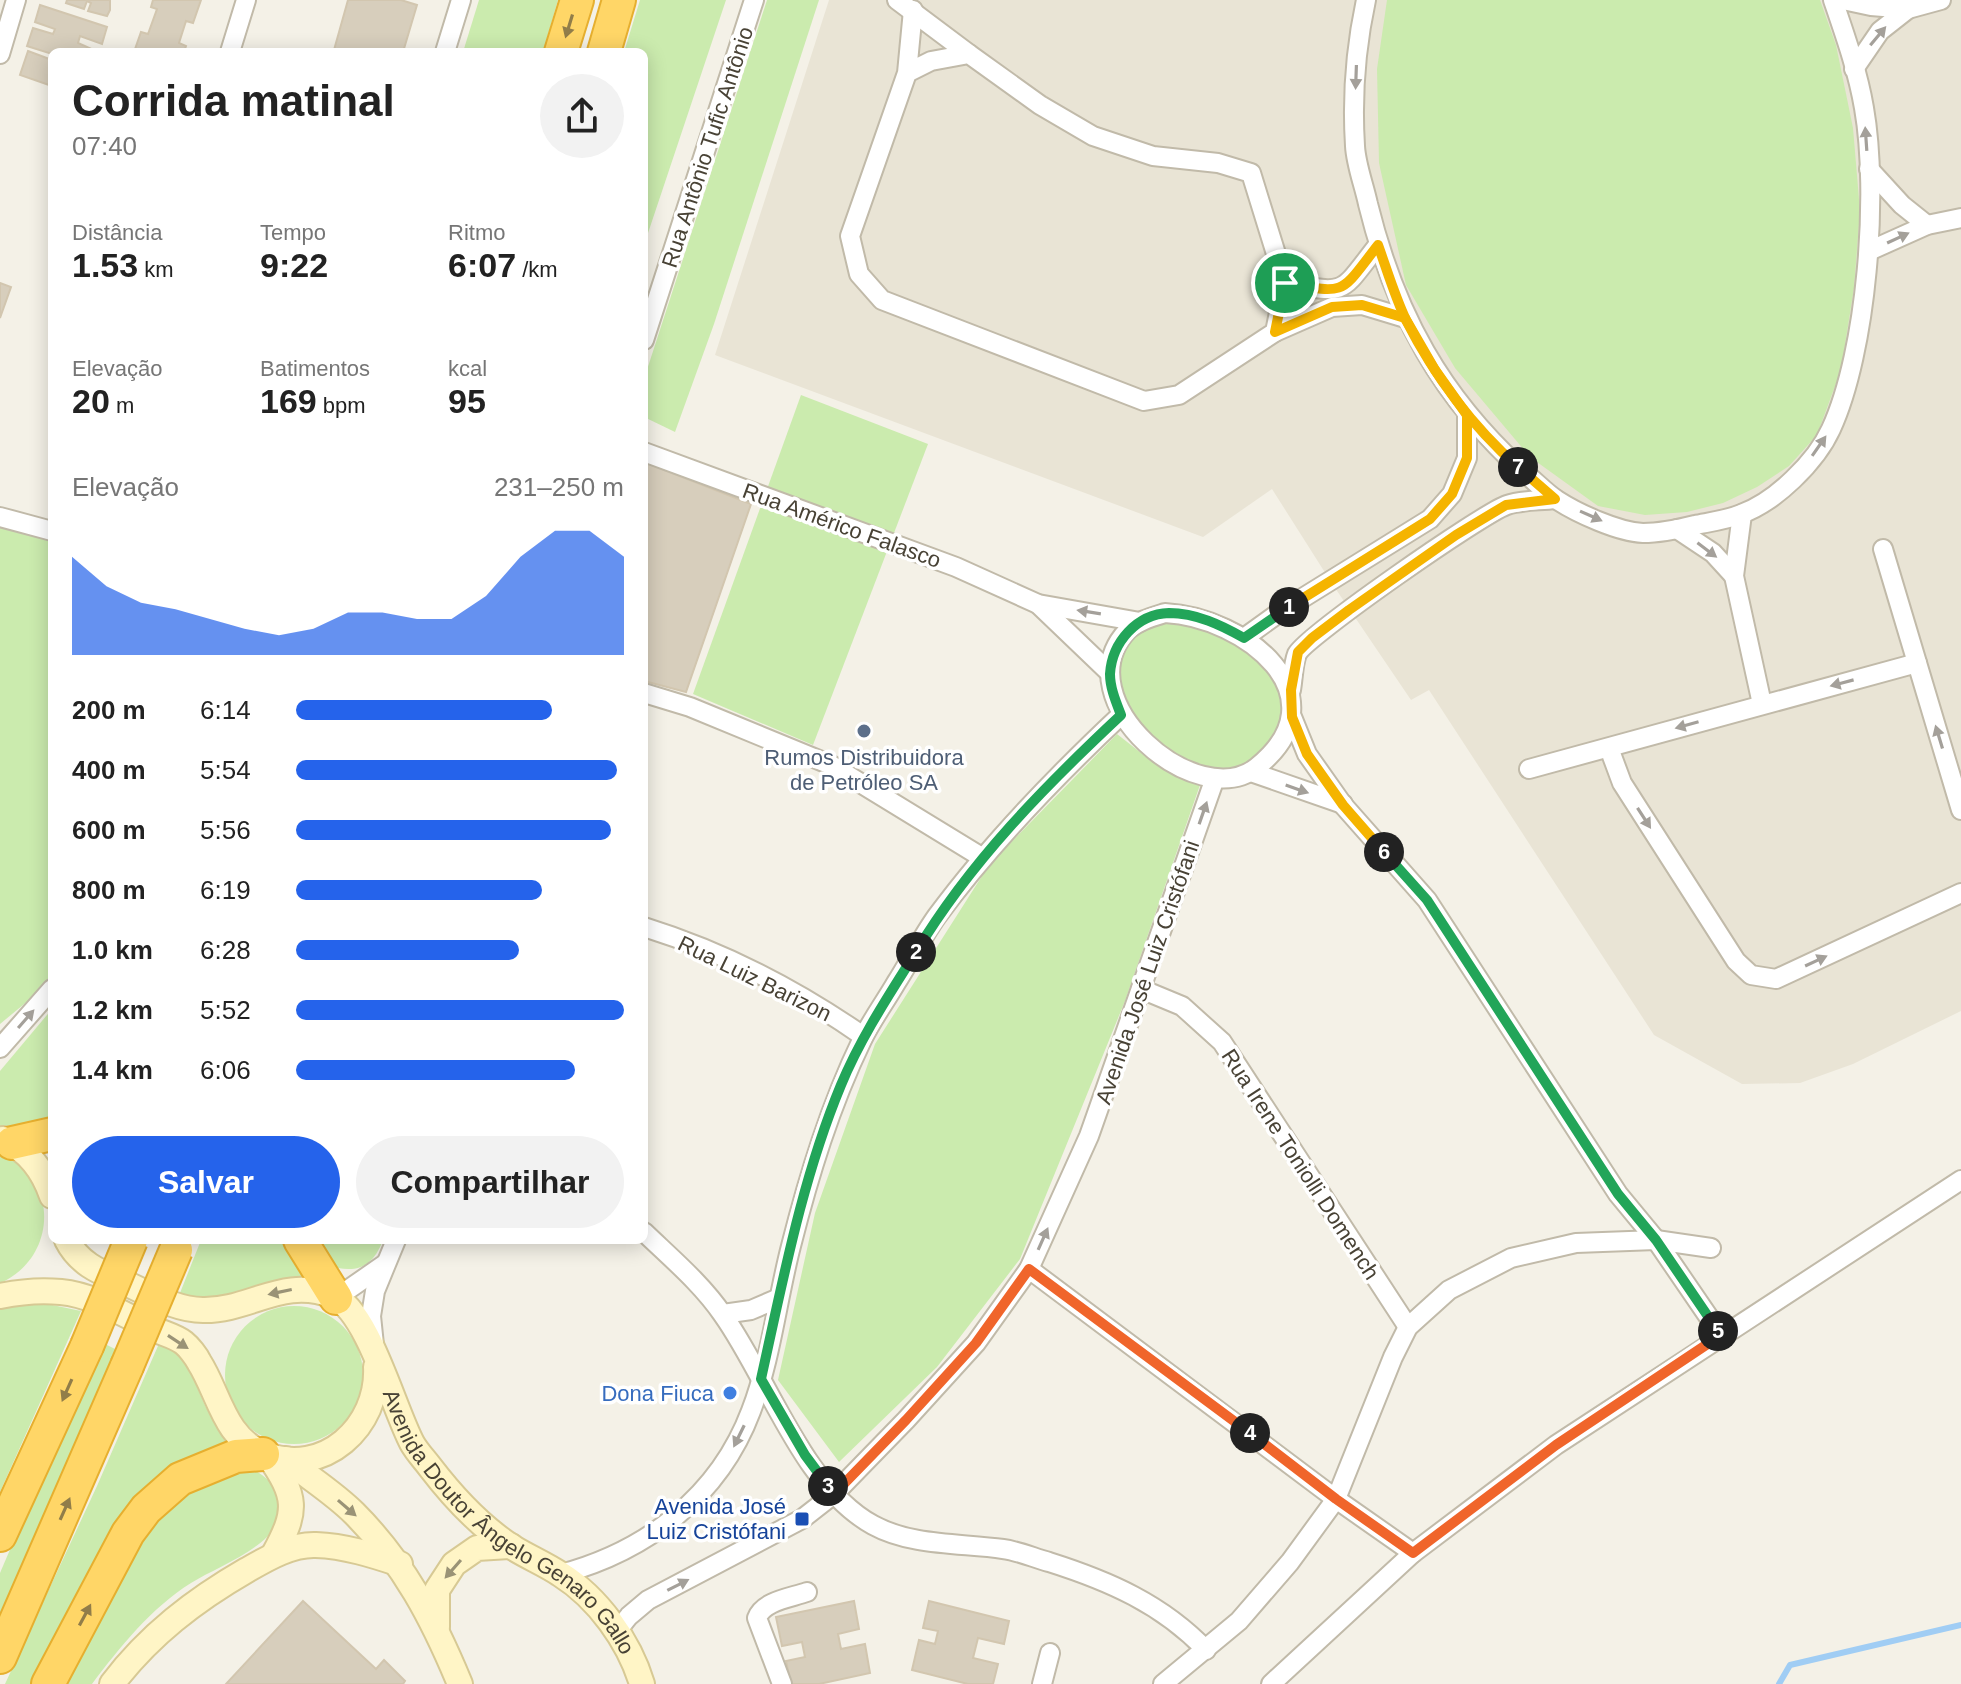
<!DOCTYPE html>
<html lang="pt">
<meta charset="utf-8">
<style>
:root{--surface:#fff;--page:#f2f2f2;--text:#222;--muted:#767676;--accent:#2563eb}
body{margin:0;font-family:Helvetica,sans-serif;background:var(--page);color:var(--text);height:100vh;display:flex;flex-direction:column;font-size:30px;white-space:nowrap}
*{box-sizing:border-box;margin:0}
p{font-size:26px;color:var(--muted)}
.icon{flex:none;width:44px;height:44px;fill:none;stroke:currentColor;stroke-width:2;stroke-linecap:round;stroke-linejoin:round}
.map{position:relative;flex:1;overflow:hidden}
.panel{position:absolute;left:48px;top:48px;width:600px;height:1196px;display:flex;flex-direction:column;background:var(--surface);border-radius:12px;box-shadow:0 4px 20px #0003}
.panel>*{flex:none}
.pin{position:absolute;display:grid;place-items:center;width:68px;height:68px;color:#fff;margin:-34px;border:4px solid #fff;border-radius:50%;box-shadow:0 2px 8px #0007}
.km{position:absolute;width:40px;height:40px;margin:-20px;border-radius:50%;background:#222;color:#fff;font-size:22px;line-height:40px;text-align:center}
.round{display:grid;place-items:center;flex:none;width:84px;height:84px;border-radius:42px;background:var(--page)}
.head{display:flex;align-items:center;justify-content:space-between;height:136px;padding:0 24px}
h1{font-size:44px;font-weight:800;line-height:60px}
.metrics{display:grid;grid-template-columns:repeat(3,1fr);gap:12px;height:136px;padding:8px 24px}
.metrics div{display:grid;align-content:center}
.metrics b{font-size:34px;font-weight:800}
.metrics small{font-size:22px;font-weight:400}
.metrics p{font-size:22px}
.chart{height:224px;padding:16px 24px}
.chart p{display:flex;justify-content:space-between}
.chart svg{width:100%;height:144px;margin-top:8px;fill:var(--accent);opacity:.7}
.primary-button{display:flex;gap:16px;margin-top:auto;padding:16px 24px}
.primary-button a{flex:1;height:92px;border-radius:48px;background:var(--accent);color:#fff;font-size:32px;font-weight:800;line-height:92px;text-align:center}
.primary-button a+a{background:var(--page);color:var(--text)}
ul{padding:0 24px;list-style:none;font-size:26px}
li{display:grid;grid-template-columns:128px 96px 1fr;align-items:center;height:60px}
li i{height:20px;border-radius:10px;background:var(--accent)}
.map>svg:first-child{display:block}
</style>
<div class="map">
<svg width="1961" height="1684" viewBox="0 0 1961 1684">
<rect width="100%" height="100%" fill="#f4f1e7"/>
<polygon fill="#e9e4d5" points="829,0 1961,0 1961,1011 1853,1064 1800,1083 1742,1084 1654,1035 1429,690 1411,700 1331,582 1272,489 1203,537 715,355"/>
<g fill="#cbebae">
<polygon points="479,0 558,0 543,52 463,52"/>
<polygon points="640,0 726,0 644,245 644,52 624,52"/>
<polygon points="767,0 819,0 714,324 675,432 644,417 644,379"/>
<polygon points="1387,0 1820,0 1836,45 1853,128 1860,211 1854,288 1841,370 1817,435 1789,466 1757,487 1723,503 1687,512 1645,515 1598,506 1530,457 1455,368 1406,285 1379,163 1377,69"/>
<polygon points="801,395 928,444 813,745 693,694"/>
<polygon points="0,517 52,531 52,981 0,1024"/>
<polygon points="1166,618 1214,630 1245,645 1286,692 1286,715 1271,750 1247,769 1216,772 1162,748 1126,714 1118,670 1130,636"/>
<polygon points="1117,734 1159,767 1200,785 1125,1001 1020,1259 937,1367 839,1462 778,1380 815,1213 875,1044 989,865"/>
<polygon points="52,1009 52,1122 0,1130 0,1071"/>
<path d="M0,1153c13,7 26,15 34,28 23,38 5,86 -34,102z"/>
<path d="M201,1240h82l2,5 5,-2 21,39c-34,-4 -50,7 -81,15 -16,4 -36,1 -52,1z"/>
<path d="M312,1240h71c-11,29 -28,34 -57,25z"/>
<polygon points="38,1302 81,1311 0,1492 0,1307"/>
<circle cx="294" cy="1375" r="69"/>
<path d="M161,1339c39,29 31,50 55,85 4,7 11,13 17,20l-35,13 -165,227h-28l92,-198z"/>
<polygon points="99,1341 119,1351 0,1628 0,1573"/>
<path d="M251,1468c19,10 35,26 29,49 -9,31 -64,50 -89,66 -40,25 -71,64 -99,101h-33l74,-138 53,-59z"/>
</g>
<g fill="none" stroke-linecap="round" stroke-linejoin="round">
<polyline stroke="#a0cdf4" stroke-width="6" points="1779,1684 1790,1665 1961,1625"/>
</g>
<g fill="#d7cebc" stroke="#d2c6af" stroke-width="2">
<polygon points="67,0 110,0 110,10 107,16 88,11 91,3 87,1 84,9 66,3"/>
<polygon points="153,0 201,0 193,23 186,21 179,43 186,46 184,52 134,52 141,32 148,34 157,9 151,7"/>
<polygon points="348,0 401,0 417,5 403,52 334,50"/>
<polygon points="40,5 107,27 102,44 80,36 78,43 98,52 52,52 52,54 27,46 33,28 53,34 55,29 35,22"/>
<polygon points="28,51 52,60 52,86 20,75"/>
<polygon points="0,283 11,287 0,318"/>
<polygon points="644,462 751,504 686,692 644,681"/>
<polygon points="303,1601 376,1669 384,1660 405,1681 403,1684 226,1684"/>
<polygon points="854,1601 859,1629 838,1634 841,1649 865,1644 870,1673 819,1684 791,1684 786,1661 805,1657 802,1642 782,1646 776,1617"/>
<polygon points="929,1601 1009,1621 1004,1644 978,1638 973,1658 998,1664 993,1684 968,1684 912,1670 919,1640 935,1644 938,1631 923,1628"/>
</g>
<g fill="none" stroke-linecap="round" stroke-linejoin="round">
<defs>
<g id="street">
<polyline points="897,0 969,54"/>
<path d="M1366,0c-10,46 -14,98 -11,146 1,19 9,39 13,58 27,110 73,194 158,270 10,8 20,19 31,26 20,13 61,32 86,33 17,0 36,-4 52,-8 15,-3 32,-5 46,-11 34,-12 75,-52 90,-85 36,-78 48,-236 33,-321 -6,-36 -19,-73 -31,-108"/>
<polyline points="1843,0 1871,6 1908,9 1941,0"/>
<polyline points="230,52 246,0"/>
<polyline points="445,52 461,0"/>
<polyline points="0,54 16,0"/>
<polyline points="1854,69 1880,31 1908,9"/>
<polyline points="907,73 931,61 969,54 1040,105 1093,136 1153,156 1218,163 1251,173 1285,283 1275,332 1179,395 1144,401 882,300 859,274 850,236 907,73 913,10"/>
<polyline points="1869,169 1902,205 1927,225"/>
<polyline points="1869,251 1927,225 1961,218"/>
<path d="M1285,283c63,11 54,12 93,-38"/>
<polyline points="1275,332 1332,307 1362,305 1405,318"/>
<polyline points="644,340 754,0"/>
<polyline points="644,452 956,567 1038,604 1140,622"/>
<polyline points="1742,514 1734,576 1762,704"/>
<polyline points="0,517 52,531"/>
<polyline points="1677,529 1713,553 1734,576"/>
<polyline points="1883,549 1961,810"/>
<polyline points="1038,604 1110,673"/>
<path d="M1165,613c80,4 180,83 92,154 -59,48 -194,-67 -130,-136 10,-10 25,-14 38,-18z"/>
<polyline points="1244,638 1280,612 1430,519 1452,494 1467,458 1467,415"/>
<path d="M1291,690c2,-11 2,-26 6,-36 8,-17 186,-141 210,-149 14,-5 33,-4 48,-6"/>
<polyline points="644,693 690,707 831,765 983,858"/>
<polyline points="1292,717 1307,754 1343,805 1427,900 1618,1194 1656,1240 1721,1335"/>
<polyline points="1609,748 1622,783 1736,961 1751,975 1776,979 1961,893"/>
<polyline points="1529,769 1917,663"/>
<polyline points="1251,772 1343,804"/>
<path d="M644,927c77,24 153,63 219,109"/>
<polyline points="1141,989 1182,1006 1222,1042 1408,1327"/>
<polyline points="0,1048 52,989"/>
<path d="M644,1232c27,26 58,52 79,83 45,63 80,172 150,210 38,21 88,18 130,24 16,2 31,9 46,13 60,19 113,42 157,88"/>
<polyline points="1029,1269 1336,1499 1413,1553"/>
<polyline points="336,1298 385,1264"/>
<polyline points="723,1314 751,1310 779,1298"/>
<polyline points="374,1345 371,1316 375,1291 396,1240"/>
<path d="M561,1574c86,-23 158,-78 190,-163 20,-52 26,-111 40,-165 18,-71 39,-140 71,-206 9,-19 23,-38 34,-57 14,-22 26,-46 41,-67 54,-73 118,-139 184,-201"/>
<polyline points="617,1631 629,1616 648,1600 802,1519 834,1494 906,1420 976,1343 1029,1269 1089,1136 1215,778"/>
<path d="M782,1684l-25,-66c6,-17 33,-20 50,-26"/>
<polyline points="1042,1684 1050,1653"/>
<polyline points="1163,1684 1239,1621 1290,1562 1336,1499 1393,1357 1408,1327 1449,1290 1511,1258 1576,1243 1656,1240 1711,1248"/>
<polyline points="1271,1684 1413,1553 1556,1445 1961,1180"/>
</g>
<g id="secondary">
<path d="M3,1139c26,12 40,31 49,57"/>
<path id="s1" d="M67,1240c12,24 33,32 56,42 25,11 52,28 80,28 47,1 80,-34 130,-14 35,15 60,111 79,147 5,9 12,16 18,24 23,30 51,60 82,80 16,10 33,17 48,27 38,24 69,67 82,110"/>
<path d="M0,1296c19,-4 41,-6 61,-4 33,3 65,24 95,38 9,4 21,7 28,13 5,4 12,13 15,19 20,31 25,76 65,92 60,24 115,-28 112,-87"/>
<path d="M268,1455c29,42 30,55 6,99"/>
<path d="M286,1459c22,18 48,34 68,54 50,50 79,106 106,171"/>
<polyline points="437,1627 437,1590 454,1564 477,1548 511,1546"/>
<path d="M112,1684c37,-49 83,-84 135,-114 21,-12 45,-26 69,-25 29,1 57,10 84,19"/>
</g>
<g id="highway">
<polyline points="561,52 577,0"/>
<polyline points="604,52 619,0"/>
<polyline points="12,1143 52,1134"/>
<polyline points="300,1240 336,1298"/>
<polyline points="0,1535 87,1346"/>
<polyline points="0,1657 127,1366"/>
<polyline points="48,1684 128,1533 146,1509 180,1479 236,1456 263,1454"/>
</g>
</defs>
<use href="#street" stroke="#c1baa9" stroke-width="22"/>
<use href="#secondary" stroke="#d7c994" stroke-width="28"/>
<use href="#highway" stroke="#e6af2f" stroke-width="36"/>
<use href="#street" stroke="#fff" stroke-width="18"/>
<use href="#secondary" stroke="#fff5c6" stroke-width="24"/>
<use href="#highway" stroke="#ffd667" stroke-width="32"/>
<defs>
<g id="highway-bridge">
<polyline points="87,1346 131,1240"/>
<polyline points="127,1366 176,1250"/>
</g>
</defs>
<use href="#highway-bridge" stroke="#e6af2f" stroke-width="36" stroke-linecap="butt"/>
<use href="#highway-bridge" stroke="#ffd667" stroke-width="32"/>
</g>
<defs><path id="oneway-solid" d="M-6-.8H1V-3.2L6.5 0L1 3.2V.8H-6Z" transform="scale(2)"/></defs>
<g fill="#917d49">
<use href="#oneway-solid" transform="translate(569 26) rotate(107)"/>
<use href="#oneway-solid" transform="translate(67 1390) rotate(114)"/>
<use href="#oneway-solid" transform="translate(65 1509) rotate(-66)"/>
<use href="#oneway-solid" transform="translate(85 1615) rotate(-62)"/>
</g>
<g fill="#a4a09a">
<use href="#oneway-solid" transform="translate(1878 36) rotate(-50)"/>
<use href="#oneway-solid" transform="translate(1356 77) rotate(92)"/>
<use href="#oneway-solid" transform="translate(1866 139) rotate(-94)"/>
<use href="#oneway-solid" transform="translate(1898 238) rotate(-25)"/>
<use href="#oneway-solid" transform="translate(1819 446) rotate(-55)"/>
<use href="#oneway-solid" transform="translate(1591 516) rotate(24)"/>
<use href="#oneway-solid" transform="translate(1707 550) rotate(37)"/>
<use href="#oneway-solid" transform="translate(1089 612) rotate(-171)"/>
<use href="#oneway-solid" transform="translate(1842 683) rotate(165)"/>
<use href="#oneway-solid" transform="translate(1687 725) rotate(164)"/>
<use href="#oneway-solid" transform="translate(1939 737) rotate(-107)"/>
<use href="#oneway-solid" transform="translate(1297 789) rotate(19)"/>
<use href="#oneway-solid" transform="translate(1203 813) rotate(-71)"/>
<use href="#oneway-solid" transform="translate(1644 818) rotate(57)"/>
<use href="#oneway-solid" transform="translate(1816 961) rotate(-25)"/>
<use href="#oneway-solid" transform="translate(26 1019) rotate(-49)"/>
<use href="#oneway-solid" transform="translate(1043 1239) rotate(-66)"/>
<use href="#oneway-solid" transform="translate(739 1436) rotate(116)"/>
<use href="#oneway-solid" transform="translate(678 1585) rotate(-27)"/>
</g>
<g fill="#9a9376">
<use href="#oneway-solid" transform="translate(280 1292) rotate(168)"/>
<use href="#oneway-solid" transform="translate(178 1342) rotate(33)"/>
<use href="#oneway-solid" transform="translate(347 1508) rotate(41)"/>
<use href="#oneway-solid" transform="translate(453 1569) rotate(131)"/>
</g>
<g fill="none" stroke-linecap="round" stroke-linejoin="round">
<defs>
<polyline id="split-1" points="1285,283 1275,332 1332,307 1362,305 1405,318 1435,370 1467,415 1467,458 1452,494 1430,519 1289,607"/>
<path id="split-2" d="M916,952c54,-90 129,-166 205,-237 -5,-13 -11,-27 -11,-41 2,-32 27,-60 59,-61 27,0 52,12 75,25l45,-31"/>
<path id="split-3" d="M828,1486l-23,-31 -44,-76c22,-99 41,-200 80,-294 20,-48 48,-90 75,-133"/>
<polyline id="split-4" points="828,1486 834,1494 906,1420 976,1343 1029,1269 1250,1433"/>
<polyline id="split-5" points="1250,1433 1336,1499 1413,1553 1556,1445 1721,1335 1718,1331"/>
<polyline id="split-6" points="1384,852 1427,900 1618,1194 1656,1240 1718,1331"/>
<polyline id="split-7" points="1384,852 1343,805 1307,754 1292,717 1291,690 1298,652 1312,638 1349,610 1456,535 1506,505 1555,499 1518,467"/>
<path id="split-8" d="M1285,283c63,11 54,12 93,-38 9,25 17,52 28,75 28,55 66,106 112,147"/>
</defs>
<use href="#split-1" stroke="#fff" stroke-width="16"/>
<use href="#split-2" stroke="#fff" stroke-width="16"/>
<use href="#split-3" stroke="#fff" stroke-width="16"/>
<use href="#split-4" stroke="#fff" stroke-width="16"/>
<use href="#split-5" stroke="#fff" stroke-width="16"/>
<use href="#split-6" stroke="#fff" stroke-width="16"/>
<use href="#split-7" stroke="#fff" stroke-width="16"/>
<use href="#split-8" stroke="#fff" stroke-width="16"/>
<use href="#split-1" stroke="#f5b400" stroke-width="10"/>
<use href="#split-2" stroke="#22a559" stroke-width="10"/>
<use href="#split-3" stroke="#22a559" stroke-width="10"/>
<use href="#split-4" stroke="#f0652b" stroke-width="10"/>
<use href="#split-5" stroke="#f0652b" stroke-width="10"/>
<use href="#split-6" stroke="#22a559" stroke-width="10"/>
<use href="#split-7" stroke="#f5b400" stroke-width="10"/>
<use href="#split-8" stroke="#f5b400" stroke-width="10"/>
</g>
<circle fill="#5c6f8a" stroke="#fff" stroke-width="3" cx="864" cy="731" r="8"/>
<circle fill="#3f7fe0" stroke="#fff" stroke-width="3" cx="730" cy="1393" r="8"/>
<rect fill="#1a4fb4" stroke="#fff" stroke-width="3" x="794" y="1511" width="16" height="16" rx="4"/>
<g text-anchor="middle" stroke-width="7" stroke-linejoin="round" paint-order="stroke">
<g font-size="22" fill="#484235" stroke="#fff">
<text transform="translate(707 147) rotate(-72)" y="8">Rua Antônio Tufic Antônio</text>
<text transform="translate(842 525) rotate(20)" y="8">Rua Américo Falasco</text>
<text transform="translate(1147 972) rotate(-71)" y="8">Avenida José Luiz Cristófani</text>
<text transform="translate(755 978) rotate(26)" y="8">Rua Luiz Barizon</text>
<text transform="translate(1301 1164) rotate(57)" y="8">Rua Irene Toniolli Domench</text>
<text dy="8" stroke="none"><textPath href="#s1" startOffset="584">Avenida Doutor Ângelo Genaro Gallo</textPath></text>
</g>
<g font-size="22" fill="#4e5e75" stroke="#fff">
<text x="864" y="765">Rumos Distribuidora<tspan x="864" dy="25">de Petróleo SA</tspan></text>
</g>
<g font-size="22" fill="#366cbe" stroke="#fff" text-anchor="end">
<text x="714" y="1401">Dona Fiuca</text>
</g>
<g font-size="22" fill="#164399" stroke="#fff" text-anchor="end">
<text x="786" y="1514">Avenida José<tspan x="786" dy="25">Luiz Cristófani</tspan></text>
</g>
</g>
</svg>
<div class="pin" style="left:1285px;top:283px;background:#1e9e55"><svg class="icon" aria-label="arrive" viewBox="0 0 24 24"><path d="M6 21V4h12l-3 4 3 4H6"/></svg></div>
<b class="km" style="left:1289px;top:607px">1</b>
<b class="km" style="left:916px;top:952px">2</b>
<b class="km" style="left:828px;top:1486px">3</b>
<b class="km" style="left:1250px;top:1433px">4</b>
<b class="km" style="left:1718px;top:1331px">5</b>
<b class="km" style="left:1384px;top:852px">6</b>
<b class="km" style="left:1518px;top:467px">7</b>
<section class="panel">
<div class="head"><div><h1>Corrida matinal</h1><p>07:40</p></div><a class="round"><svg class="icon" aria-label="share" viewBox="0 0 24 24"><path d="M12 15V3M7 8l5-5 5 5M5 13v7h14v-7"/></svg></a></div>
<div class="metrics">
<div><p>Distância</p><b>1.53<small> km</small></b></div>
<div><p>Tempo</p><b>9:22</b></div>
<div><p>Ritmo</p><b>6:07<small> /km</small></b></div>
</div>
<div class="metrics">
<div><p>Elevação</p><b>20<small> m</small></b></div>
<div><p>Batimentos</p><b>169<small> bpm</small></b></div>
<div><p>kcal</p><b>95</b></div>
</div>
<div class="chart"><p><span>Elevação</span>231–250 m</p>
<svg viewBox="0 0 160 44" preserveAspectRatio="none"><path d="M0 44V14L10 23L20 28L30 30L40 33L50 36L60 38L70 36L80 31L90 31L100 33L110 33L120 26L130 14L140 6L150 6L160 14V44z"/></svg>
</div>
<ul>
<li><b>200 m</b>6:14<i style="width:78%"></i></li>
<li><b>400 m</b>5:54<i style="width:98%"></i></li>
<li><b>600 m</b>5:56<i style="width:96%"></i></li>
<li><b>800 m</b>6:19<i style="width:75%"></i></li>
<li><b>1.0 km</b>6:28<i style="width:68%"></i></li>
<li><b>1.2 km</b>5:52<i style="width:100%"></i></li>
<li><b>1.4 km</b>6:06<i style="width:85%"></i></li>
</ul>
<div class="primary-button"><a>Salvar</a><a>Compartilhar</a></div>
</section>
</div>
